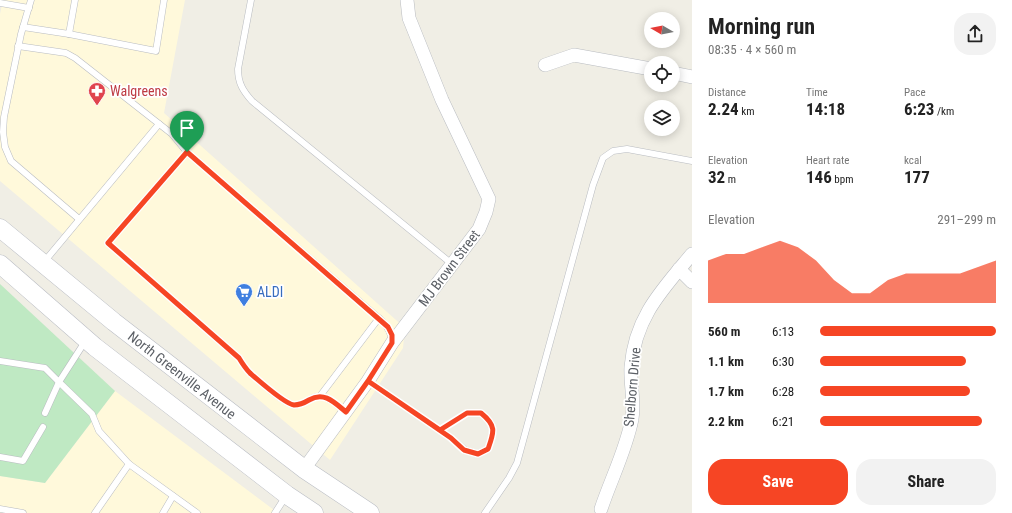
<!DOCTYPE html>
<meta charset="utf-8">
<style>
:root{--surface:#fff;--page:#f2f2f2;--text:#222;--muted:#767676;--accent:#f64524}
body{margin:0;font-family:"Roboto Condensed",sans-serif;background:var(--page);color:var(--text);height:100vh;display:flex;flex-direction:column;font-size:15px;white-space:nowrap}
*{box-sizing:border-box;margin:0}
p{font-size:13px;color:var(--muted)}
.icon{flex:none;width:22px;height:22px;fill:none;stroke:currentColor;stroke-width:2;stroke-linecap:round;stroke-linejoin:round}
.map{position:relative;flex:1;overflow:hidden}
.drawer{display:flex;flex-direction:column;background:var(--surface);width:320px}
.drawer>*{flex:none}
.needle{width:26px;rotate:279deg}
.buttons{position:absolute;left:644px;top:12px;display:grid;gap:8px}
.buttons a{display:grid;place-items:center;width:36px;height:36px;border-radius:50%;background:var(--surface);box-shadow:0 2px 10px #0003;font-size:20px}
.pin{position:absolute;display:grid;place-items:center;width:34px;height:34px;color:#fff;margin:-41px -17px;border-radius:50% 50% 50% 0;rotate:-45deg;box-shadow:0 0 4px #0007}
.pin .icon{rotate:45deg}
.round{display:grid;place-items:center;flex:none;width:42px;height:42px;border-radius:16px;background:var(--page)}
.summary{display:flex;align-items:center;justify-content:space-between;height:68px;padding:0 16px}
h1{font-size:22px;font-weight:700;line-height:30px}
.metrics{display:grid;grid-template-columns:repeat(3,1fr);gap:6px;height:68px;padding:4px 16px}
.metrics div{display:grid;align-content:center}
.metrics b{font-size:17px;font-weight:700}
.metrics small{font-size:11px;font-weight:400}
.metrics p{font-size:11px}
.chart{height:112px;padding:8px 16px}
.chart p{display:flex;justify-content:space-between}
.chart svg{width:100%;height:72px;margin-top:4px;fill:var(--accent);opacity:.7}
.cta{display:flex;gap:8px;margin-top:auto;padding:8px 16px}
.cta a{flex:1;height:46px;border-radius:16px;background:var(--accent);color:#fff;font-size:16px;font-weight:700;line-height:46px;text-align:center}
.cta a+a{background:var(--page);color:var(--text)}
ul{padding:0 16px;list-style:none;font-size:13px}
li{display:grid;grid-template-columns:64px 48px 1fr;align-items:center;height:30px}
li i{height:10px;border-radius:5px;background:var(--accent)}
main{display:flex;flex:1;min-height:0}
.map>svg:first-child{display:block}
</style>
<main>
<div class="map">
<svg width="692" height="513" viewBox="0 0 692 513">
<rect width="100%" height="100%" fill="#f0eee5"/>
<g fill="#fff9db">
<polygon points="3,0 185,0 164,113 405,328 403,348 330,460 0,181 0,14"/>
<polygon points="115,391 278,513 0,513 0,476 45,483"/>
</g>
<polygon fill="#bfe9c3" points="0,284 115,391 45,483 0,476"/>
<g fill="none" stroke-linecap="round" stroke-linejoin="round">
<defs>
<g id="lane">
<polyline points="31,0 21,34 4,117 3,132 5,147 11,161 79,219"/>
<path d="M251,0l-13,69c0,14 5,22 14,32l200,163"/>
<polyline points="0,3 29,8"/>
<polyline points="23,27 69,34 75,0"/>
<polyline points="69,34 156,51 164,0"/>
<path d="M18,46l48,7 9,5 97,76 15,18 195,169c6,6 9,11 10,20"/>
<path d="M187,152l-79,91 131,115c3,5 7,11 11,15 8,7 34,31 44,32 6,0 10,-2 15,-5 15,-10 26,3 36,12"/>
<polyline points="44,262 159,124"/>
<polyline points="0,361 45,368 59,382 86,340"/>
<path d="M368,381l83,57 14,12 13,4 10,-5c6,-17 9,-23 -7,-36h-14l-27,17"/>
<polyline points="320,396 379,318"/>
<polyline points="45,413 59,382 92,414 99,431 129,464"/>
<polyline points="0,457 23,461 43,427"/>
<polyline points="0,509 23,513"/>
<polyline points="95,513 129,464 197,513"/>
<polyline points="163,513 173,496"/>
<polyline points="275,513 286,496"/>
<polyline points="485,513 509,478 517,463 593,185 603,158 613,151 627,149 692,161"/>
</g>
<g id="street">
<polyline points="545,65 574,55 651,69"/>
<polyline points="673,73 692,77"/>
<polyline points="679,269 692,282"/>
<polyline points="304,469 368,381 392,343 479,229 486,212 489,199 442,100 409,18 407,0"/>
<path d="M601,509c10,-30 25,-59 31,-90 3,-17 -2,-35 -1,-52 4,-50 31,-77 61,-113"/>
</g>
<g id="secondary">
<polyline points="0,228 114,322 304,469 370,513"/>
<polyline points="0,264 95,347 287,495 314,513"/>
</g>
</defs>
<use href="#lane" stroke="#b9bcc1" stroke-width="7"/>
<use href="#street" stroke="#b9bcc1" stroke-width="14"/>
<use href="#secondary" stroke="#babdc4" stroke-width="19"/>
<use href="#lane" stroke="#fff" stroke-width="6"/>
<use href="#street" stroke="#fff" stroke-width="13"/>
<use href="#secondary" stroke="#fff" stroke-width="18"/>
</g>
<g fill="none" stroke-linecap="round" stroke-linejoin="round">
<defs>
<path id="route" d="M187,152l-79,91 131,115c3,5 7,11 11,15 8,7 35,31 44,32 6,0 10,-2 15,-5 15,-9 25,2 37,12l22,-31 72,49 27,-17h14c16,13 13,19 7,36l-10,5 -14,-4 -13,-12 -83,-57 24,-38v-8l-4,-8 -201,-175"/>
</defs>
<use href="#route" stroke="#fff" stroke-width="8"/>
<use href="#route" stroke="#f64524" stroke-width="5"/>
</g>
<defs>
<symbol id="pharmacy-pin" viewBox="-11 -11 22 30"><path d="M0 17L-7.5 6A9.5 9.5 0 1 1 7.5 6Z" fill="#e0444e" stroke="#fff"/><path d="M-2-6h4v4h4v4h-4v4h-4v-4h-4v-4h4Z" fill="#fff"/></symbol>
<symbol id="supermarket-pin" viewBox="-11 -11 22 30"><path d="M0 17L-7.5 6A9.5 9.5 0 1 1 7.5 6Z" fill="#3f7fe0" stroke="#fff"/><path d="M-6-5.5h2.5l.6 2H6L4.5 2H-2.5L-4.4-4H-6ZM-1.5 3.2a1.3 1.3 0 1 0 .1 0ZM3 3.2a1.3 1.3 0 1 0 .1 0Z" fill="#fff"/></symbol>
</defs>
<g fill-rule="evenodd">
<use href="#pharmacy-pin" x="87" y="81" width="20" height="27"/>
<use href="#supermarket-pin" x="234" y="282" width="20" height="27"/>
</g>
<g text-anchor="middle" stroke-width="3.5" stroke-linejoin="round" paint-order="stroke">
<g font-size="14" fill="#be3a42" stroke="#fff" text-anchor="start">
<text x="110" y="96">Walgreens</text>
</g>
<g font-size="14" fill="#5c6066" stroke="#fff">
<text transform="translate(449 268) rotate(-53)" y="5">MJ Brown Street</text>
<text transform="translate(182 375) rotate(38)" y="5">North Greenville Avenue</text>
<text transform="translate(632 387) rotate(-85)" y="5">Shelborn Drive</text>
</g>
<g font-size="14" fill="#366cbe" stroke="#fff" text-anchor="start">
<text x="257" y="297">ALDI</text>
</g>
</g>
</svg>
<div class="buttons">
<a><svg class="needle" viewBox="-14 -14 28 28"><path d="M0-13l5 13h-10z" fill="#e53935"/><path d="M0 13l5-13h-10z" fill="#767676"/></svg></a>
<a><svg class="icon" aria-label="locate" viewBox="0 0 24 24"><circle cx="12" cy="12" r="6"/><path d="M12 2v4M12 18v4M2 12h4M18 12h4"/></svg></a>
<a><svg class="icon" aria-label="layers" viewBox="0 0 24 24"><path d="M12 4l9 5-9 5-9-5zM3 14l9 5 9-5"/></svg></a>
</div>
<div class="pin" style="left:187px;top:152px;background:#1e9e55"><svg class="icon" aria-label="arrive" viewBox="0 0 24 24"><path d="M6 21V4h12l-3 4 3 4H6"/></svg></div>
</div>
<section class="drawer">
<div class="summary"><div><h1>Morning run</h1><p>08:35 · 4 × 560 m</p></div><a class="round"><svg class="icon" aria-label="share" viewBox="0 0 24 24"><path d="M12 15V3M7 8l5-5 5 5M5 13v7h14v-7"/></svg></a></div>
<div class="metrics">
<div><p>Distance</p><b>2.24<small> km</small></b></div>
<div><p>Time</p><b>14:18</b></div>
<div><p>Pace</p><b>6:23<small> /km</small></b></div>
</div>
<div class="metrics">
<div><p>Elevation</p><b>32<small> m</small></b></div>
<div><p>Heart rate</p><b>146<small> bpm</small></b></div>
<div><p>kcal</p><b>177</b></div>
</div>
<div class="chart"><p><span>Elevation</span>291–299 m</p>
<svg viewBox="0 0 160 44" preserveAspectRatio="none"><path d="M0 44V18L10 14L20 14L30 10L40 6L50 10L60 18L70 30L80 38L90 38L100 30L110 26L120 26L130 26L140 26L150 22L160 18V44z"/></svg>
</div>
<ul>
<li><b>560 m</b>6:13<i style="width:100%"></i></li>
<li><b>1.1 km</b>6:30<i style="width:83%"></i></li>
<li><b>1.7 km</b>6:28<i style="width:85%"></i></li>
<li><b>2.2 km</b>6:21<i style="width:92%"></i></li>
</ul>
<div class="cta"><a>Save</a><a>Share</a></div>
</section>
</main>
